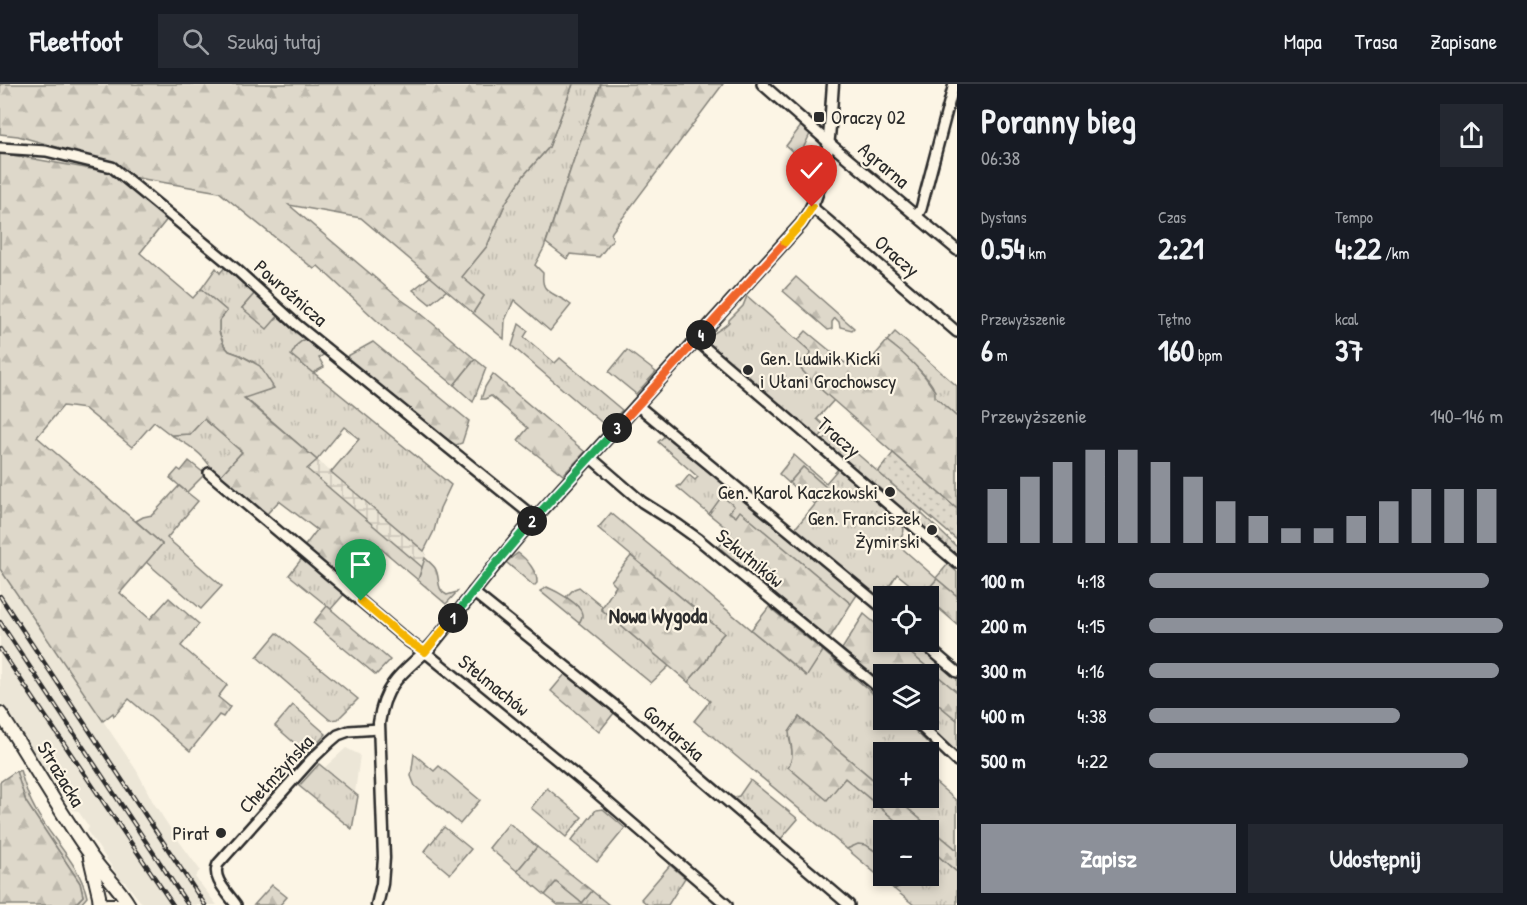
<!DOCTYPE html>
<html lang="pl">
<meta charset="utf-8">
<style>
:root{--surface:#171b24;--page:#242831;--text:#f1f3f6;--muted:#9ea1a6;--line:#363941;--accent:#8c9099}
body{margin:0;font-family:"Patrick Hand",sans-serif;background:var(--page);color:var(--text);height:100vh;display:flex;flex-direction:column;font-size:22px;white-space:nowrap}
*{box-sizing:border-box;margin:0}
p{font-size:20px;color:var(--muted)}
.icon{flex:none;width:33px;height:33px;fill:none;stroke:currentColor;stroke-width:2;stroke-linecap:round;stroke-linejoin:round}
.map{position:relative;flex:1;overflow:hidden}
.panel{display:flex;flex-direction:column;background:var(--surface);width:570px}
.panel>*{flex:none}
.fabs{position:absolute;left:873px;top:502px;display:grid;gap:12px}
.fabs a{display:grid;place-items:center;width:66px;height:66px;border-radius:0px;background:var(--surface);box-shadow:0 3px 9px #0003;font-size:30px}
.pin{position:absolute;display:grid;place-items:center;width:51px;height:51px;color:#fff;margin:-62px -26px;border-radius:50% 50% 50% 0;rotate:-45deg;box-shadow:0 0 6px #0007}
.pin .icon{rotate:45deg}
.km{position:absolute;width:30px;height:30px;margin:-15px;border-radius:50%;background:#222;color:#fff;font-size:16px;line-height:30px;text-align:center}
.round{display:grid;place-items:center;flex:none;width:63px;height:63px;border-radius:0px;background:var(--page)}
.overview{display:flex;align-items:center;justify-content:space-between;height:102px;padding:0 24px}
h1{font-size:33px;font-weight:700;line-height:45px}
.metrics{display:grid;grid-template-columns:repeat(3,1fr);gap:9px;height:102px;padding:6px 24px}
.metrics div{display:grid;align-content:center}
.metrics b{font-size:30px;font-weight:700}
.metrics small{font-size:16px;font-weight:400}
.metrics p{font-size:16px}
.chart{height:168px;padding:12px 24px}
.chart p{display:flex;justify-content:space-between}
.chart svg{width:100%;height:108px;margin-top:6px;stroke:var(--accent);stroke-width:6}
.action{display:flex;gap:12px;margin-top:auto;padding:12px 24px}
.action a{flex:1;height:69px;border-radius:0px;background:var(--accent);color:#fff;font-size:24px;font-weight:700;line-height:69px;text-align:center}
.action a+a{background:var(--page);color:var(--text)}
ul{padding:0 24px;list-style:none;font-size:20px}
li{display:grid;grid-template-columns:96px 72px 1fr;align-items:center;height:45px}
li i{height:15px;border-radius:8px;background:var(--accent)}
header{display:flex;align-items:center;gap:36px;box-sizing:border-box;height:84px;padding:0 30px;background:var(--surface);border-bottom:2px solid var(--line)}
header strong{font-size:28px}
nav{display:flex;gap:33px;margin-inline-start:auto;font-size:21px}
.search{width:420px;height:54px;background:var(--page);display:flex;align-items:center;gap:15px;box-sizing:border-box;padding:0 21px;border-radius:0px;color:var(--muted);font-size:22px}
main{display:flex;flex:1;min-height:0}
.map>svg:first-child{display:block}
</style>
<header>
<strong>Fleetfoot</strong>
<div class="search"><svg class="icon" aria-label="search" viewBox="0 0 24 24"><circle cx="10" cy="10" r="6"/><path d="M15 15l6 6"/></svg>Szukaj tutaj</div>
<nav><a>Mapa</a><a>Trasa</a><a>Zapisane</a></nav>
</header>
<main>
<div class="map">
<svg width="957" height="821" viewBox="0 0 957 821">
<defs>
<pattern id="industrial-grid" width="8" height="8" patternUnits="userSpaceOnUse" patternTransform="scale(1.5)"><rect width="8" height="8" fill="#ece6d7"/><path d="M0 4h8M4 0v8" fill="none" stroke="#cbc5b9"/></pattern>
<pattern id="grass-tufts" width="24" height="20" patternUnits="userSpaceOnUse" patternTransform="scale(1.5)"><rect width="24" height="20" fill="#ded8ca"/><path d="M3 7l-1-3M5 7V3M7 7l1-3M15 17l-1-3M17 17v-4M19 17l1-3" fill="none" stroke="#bfbaae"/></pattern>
<pattern id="forest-firs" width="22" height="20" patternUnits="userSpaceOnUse" patternTransform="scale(1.5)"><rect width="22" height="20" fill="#ded8ca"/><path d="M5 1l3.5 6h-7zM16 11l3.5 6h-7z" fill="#bfbaae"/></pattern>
<pattern id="park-dots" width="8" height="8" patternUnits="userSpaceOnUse" patternTransform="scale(1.5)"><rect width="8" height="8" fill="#ded8ca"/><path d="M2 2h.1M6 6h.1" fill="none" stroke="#bfbaae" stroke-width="1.8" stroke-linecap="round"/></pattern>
</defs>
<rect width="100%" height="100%" fill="#fcf5e5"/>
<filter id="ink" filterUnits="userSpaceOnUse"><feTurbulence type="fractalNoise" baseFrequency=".0167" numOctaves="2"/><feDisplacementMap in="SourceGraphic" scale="12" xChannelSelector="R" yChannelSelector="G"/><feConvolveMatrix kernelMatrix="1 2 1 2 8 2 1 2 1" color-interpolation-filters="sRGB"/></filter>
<g filter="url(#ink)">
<g fill="#ece6d7">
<polygon points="0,485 137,687 153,718 176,753 200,786 195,793 217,821 146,821 140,817 125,798 121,796 87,747 89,743 78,727 73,726 0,618"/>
<polygon points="346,664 360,671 355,709 324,684"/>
</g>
<polygon fill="url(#industrial-grid)" points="317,376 426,469 422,483 307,384"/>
<g fill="url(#grass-tufts)" stroke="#84827a" stroke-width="1.5">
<path d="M573,0h28l-26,72 -31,92 -9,17 8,8c-2,18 6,18 19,26 3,1 6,4 9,6l-21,26 -36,-31 -9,20 -1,19 -31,-26 11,-17 -23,-19 26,-31 19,-44 18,-27 25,-28z"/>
<polygon points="801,42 810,50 799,73 786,62"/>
<polygon points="225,183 255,209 242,224 280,230 307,253 297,261 292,271 451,401 440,424 434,447 424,467 331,388 359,355 344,343 317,376 244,313 273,304 254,278 240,271 229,267 224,261 219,248 219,237 227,227 201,205 216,184 220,189"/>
<polygon points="431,192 447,206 430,220 413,206"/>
<path d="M747,212l64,56 -1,5 -7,2 -3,9 17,18 17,14 -17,19 10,9 -9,11 -111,-97 -1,-2c7,-8 17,-11 23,-18v-2l14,-14z"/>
<polygon points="519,240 528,247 524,253 555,279 560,274 622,326 607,343 512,262"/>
<path d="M895,248l62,54v31l-23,-20c0,-3 0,-6 -1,-10 -6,-12 -35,-38 -46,-46z"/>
<polygon points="627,266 656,288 636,310 609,288"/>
<polygon points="475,275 486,284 473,318 454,301"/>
<path d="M204,335l38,33 -22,24c-6,-5 -9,-8 -13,-14 -9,-12 -24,-20 -36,-27l19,-1z"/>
<polygon points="831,347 923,427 921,429 957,463 957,474 822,358"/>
<polygon points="668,349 859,508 851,520 740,428 736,433 729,428 723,413 709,430 677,403 679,401 680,402 689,391 695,396 698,393 658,358"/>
<path d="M794,371l32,28 12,-14 64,55c5,8 -1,13 -6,19l40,35 12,-14 9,8v24l-20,-17 -14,16 -26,-21 -18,29 -86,-72 35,-42 -25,-22 -14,16 -10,-9z"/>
<polygon points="179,402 198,417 167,454 222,502 201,525 146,478 162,460 136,437 143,433 152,431"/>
<path d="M611,429l195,163 17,-25 60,51 1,18h20l29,28 -5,5h-44l-1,35 -84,-71 -10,20c3,11 5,21 0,30l38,32 18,-21 63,53h-24l-1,26c-15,-11 -18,-17 -36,-8l-153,-128 16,-20 -22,-19 18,-21 8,-16 10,-12 -126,-105z"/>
<polygon points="303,473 346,508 331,525 289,491"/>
<path d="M425,474c3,3 8,7 10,10 6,10 0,21 12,27l10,-3 -11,12 -28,-24z"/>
<polygon points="579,503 602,522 601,525 669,582 651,599 579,539 581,535 578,523 566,513 574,505"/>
<polygon points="277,549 358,615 338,635 330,636 257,573"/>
<polygon points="897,558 918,558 957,591 957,608"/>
<polygon points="929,613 957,636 957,672 923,636 928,636"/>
<polygon points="293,621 326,650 307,670 275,642"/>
<polygon points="414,670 434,687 439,682 480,716 460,740 415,702 411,692"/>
<polygon points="319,680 358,712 352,745 299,702"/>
<path d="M20,686c4,14 8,27 15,39 16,30 45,55 52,88l-7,8h-6l9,-9 -3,-13 -54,-81 -10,-30z"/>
<polygon points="929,693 957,717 957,766 895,714 928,714"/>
<polygon points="750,696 798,735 780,756 730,714 739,712"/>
<polygon points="547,704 582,733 566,753 531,724"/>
<polygon points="603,725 625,744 597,778 571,757 596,726"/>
<polygon points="509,739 537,763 517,787 489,764"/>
<polygon points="444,743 471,765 450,790 424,768"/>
<polygon points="929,764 957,788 957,821 914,821 894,805 921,792 928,792 929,788 932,783 929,779"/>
<polygon points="670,781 685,794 668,821 648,821 641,815"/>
<polygon points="556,798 582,819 592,807 609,821 558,821 545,811"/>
</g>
<g fill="url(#forest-firs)" stroke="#84827a" stroke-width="1.5">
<polygon points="0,0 573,0 549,63 524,91 506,118 487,162 462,193 484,212 473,229 361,134 289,121 399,214 419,228 475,275 454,301 389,248 318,182 314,185 219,108 126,92 116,81 78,69 18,52 0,50"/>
<polygon points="601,0 723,0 612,148 611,151 613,155 599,173 570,170 567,175 546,159 575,72"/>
<polygon points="0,69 114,89 168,134 140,169 193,214 201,205 227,227 219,237 219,248 224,261 229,267 240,271 260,282 274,304 244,314 317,376 307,385 422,483 418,496 379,463 347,501 304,463 317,446 279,417 266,431 220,392 242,368 204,335 190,350 171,351 154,338 132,363 85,325 63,322 37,353 162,460 120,509 150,535 169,514 199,540 181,562 227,601 218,613 230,623 223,633 219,631 190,667 129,615 114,632 113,629 103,637 0,485"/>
<polygon points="796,193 854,244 852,246 840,243 839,238 835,234 832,238 832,245 828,246 783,207"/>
<polygon points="255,209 280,230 267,245 242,224"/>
<path d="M806,247l39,32 6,-6 13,11 23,-27c18,13 36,31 48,50v6l22,20v92l-140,-123 -17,-18v-6c4,-4 11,-4 11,-10l-13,-12z"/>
<polygon points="307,253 326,269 319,274 324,283 313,289 291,271 297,261"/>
<polygon points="373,258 469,337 462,359 456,361 438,350 394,312 344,274"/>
<polygon points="493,290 585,368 563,391 518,356 528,344 491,312 485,315 481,315 485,303"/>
<polygon points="189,377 205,390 187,408 170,394 178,385 181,387"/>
<polygon points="803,383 828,405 815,420 789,399"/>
<polygon points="722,412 734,422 729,428 736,433 740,427 851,520 829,555 719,463 731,448 709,430"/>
<path d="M518,469c9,6 20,20 19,30l-3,3 -28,-24z"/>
<polygon points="631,472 724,549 714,561 706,577 688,598 601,525 616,502 611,497"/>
<polygon points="937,495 957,512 957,540 929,516 928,513 925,513 923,511"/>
<path d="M547,503c9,4 33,16 35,27 1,4 -1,5 -3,9l-39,-32z"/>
<polygon points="327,522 390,576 376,591 313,539"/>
<polygon points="769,523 823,567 807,592 751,546"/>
<polygon points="864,530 883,546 884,558 897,558 957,608 957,636 929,613 928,591 884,591 883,600 842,565"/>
<polygon points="566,589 614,629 599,648 551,607"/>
<path d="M799,633l84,71 1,10h11l62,52v22l-28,-24 -1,-17h-20l-63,-53 -18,22 -39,-33c8,-12 2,-23 1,-35z"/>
<polygon points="16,687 26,718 80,799 83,812 74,821 0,821 0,698"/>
<polygon points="858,760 866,761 883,773 884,792 921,792 894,805 847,765"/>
<polygon points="537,763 592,807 582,819 556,798 545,811 517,787"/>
<polygon points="272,801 287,813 280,821 254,821"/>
</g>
<polygon fill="url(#park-dots)" stroke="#84827a" stroke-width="1.5" points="893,369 957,425 957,456 878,388"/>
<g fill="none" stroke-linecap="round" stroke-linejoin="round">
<defs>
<g id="minor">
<polyline points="762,0 828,58 957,166"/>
<polyline points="0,64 46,67 112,83 237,186 297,241 535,434"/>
<polyline points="812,123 957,248"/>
<polyline points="917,132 921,125 954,0"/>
<polyline points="696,256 957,479"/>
<polyline points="637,321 884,525"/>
<polyline points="590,373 642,418 677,440 698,455 884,608"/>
<polyline points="209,389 408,557 430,572 590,703 727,821"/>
<polyline points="473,508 635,638 849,821"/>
<polyline points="922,558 957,588"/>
<polyline points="914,636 957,677"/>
<path d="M236,821c-8,-12 -25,-27 -18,-41l93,-104 20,-19 7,-6 11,-4 30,-2"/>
</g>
<path id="tertiary" d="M377,821l5,-21 2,-26 -5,-135c2,-14 5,-27 14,-39 11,-16 29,-27 42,-43 31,-38 60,-78 93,-115l273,-302c30,-41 28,-92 32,-140"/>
<g id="secondary">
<path d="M0,629c30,46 56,93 87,137 12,20 31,35 42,55"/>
<polyline points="90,774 99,812 100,821"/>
<polyline points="107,821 118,821"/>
</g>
</defs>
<use href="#minor" stroke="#2b2b2b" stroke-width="14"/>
<use href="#tertiary" stroke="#2b2b2b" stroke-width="15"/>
<use href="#secondary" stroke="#2b2b2b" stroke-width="16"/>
<use href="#minor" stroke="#fcf5e5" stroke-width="9"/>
<use href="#tertiary" stroke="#fcf5e5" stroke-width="10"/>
<use href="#secondary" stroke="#fcf5e5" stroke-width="12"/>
<defs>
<g id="rail">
<polyline points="0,512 205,821"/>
<polyline points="0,538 188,821"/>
<polyline points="0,565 173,821"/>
</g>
</defs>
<use href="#rail" stroke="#2b2b2b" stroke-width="4.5"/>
<use href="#rail" stroke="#fcf5e5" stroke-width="2" stroke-dasharray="7" stroke-linecap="butt"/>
</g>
</g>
<g fill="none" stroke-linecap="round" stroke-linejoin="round" filter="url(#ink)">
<defs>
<polyline id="split-1" points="361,517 408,557 425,568 453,534"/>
<polyline id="split-2" points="453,534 498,477 532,437"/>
<polyline id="split-3" points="532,437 617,344"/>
<polyline id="split-4" points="617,344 701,251"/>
<polyline id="split-5" points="701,251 785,158"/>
<polyline id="split-6" points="785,158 801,140 812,123"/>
</defs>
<use href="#split-1" stroke="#fff" stroke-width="12"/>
<use href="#split-2" stroke="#fff" stroke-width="12"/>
<use href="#split-3" stroke="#fff" stroke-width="12"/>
<use href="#split-4" stroke="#fff" stroke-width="12"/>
<use href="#split-5" stroke="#fff" stroke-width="12"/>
<use href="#split-6" stroke="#fff" stroke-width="12"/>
<use href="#split-1" stroke="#f5b400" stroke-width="8"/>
<use href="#split-2" stroke="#22a559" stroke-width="8"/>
<use href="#split-3" stroke="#22a559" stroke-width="8"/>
<use href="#split-4" stroke="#f0652b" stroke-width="8"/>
<use href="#split-5" stroke="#f0652b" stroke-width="8"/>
<use href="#split-6" stroke="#f5b400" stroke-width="8"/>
</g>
<g fill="#2b2b2b" stroke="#fcf5e5" stroke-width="2">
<rect x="813" y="27" width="12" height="12" rx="3"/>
<circle cx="748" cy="286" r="6"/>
<circle cx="890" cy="408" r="6"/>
<circle cx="932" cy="446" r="6"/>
<circle cx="221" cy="749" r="6"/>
</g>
<g text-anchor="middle" stroke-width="4.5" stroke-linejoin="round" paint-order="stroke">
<g font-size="20" fill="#2b2b2b" stroke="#fcf5e5" text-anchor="end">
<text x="831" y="40" text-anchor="start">Oraczy 02</text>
<text x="760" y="281" text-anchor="start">Gen. Ludwik Kicki<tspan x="760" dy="23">i Ułani Grochowscy</tspan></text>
<text x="878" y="415">Gen. Karol Kaczkowski</text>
<text x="920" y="441">Gen. Franciszek<tspan x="920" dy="23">Żymirski</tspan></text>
<text x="209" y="756">Pirat</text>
</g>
<g font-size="20" fill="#2b2b2b" stroke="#fcf5e5">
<text transform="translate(884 81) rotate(40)" y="7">Agrarna</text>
<text transform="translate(897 172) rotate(41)" y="7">Oraczy</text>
<text transform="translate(291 209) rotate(41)" y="7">Powroźnicza</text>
<text transform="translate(839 353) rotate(41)" y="7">Traczy</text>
<text transform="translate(750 474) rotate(39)" y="7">Szkutników</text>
<text transform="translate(494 601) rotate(39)" y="7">Stelmachów</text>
<text transform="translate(674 649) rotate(41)" y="7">Gontarska</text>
<text transform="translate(61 690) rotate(59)" y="7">Strażacka</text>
<text transform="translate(276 690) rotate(-47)" y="7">Chełmżyńska</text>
</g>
<g font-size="21" font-weight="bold" fill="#2b2b2b" stroke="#fcf5e5">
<text x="658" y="539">Nowa Wygoda</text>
</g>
</g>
</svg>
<div class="fabs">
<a><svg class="icon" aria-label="locate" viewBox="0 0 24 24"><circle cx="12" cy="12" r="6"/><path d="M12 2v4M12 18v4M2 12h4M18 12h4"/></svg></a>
<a><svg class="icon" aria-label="layers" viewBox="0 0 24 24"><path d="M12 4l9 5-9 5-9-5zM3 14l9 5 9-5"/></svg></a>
<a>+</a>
<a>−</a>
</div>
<div class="pin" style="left:361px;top:517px;background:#1e9e55"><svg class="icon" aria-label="arrive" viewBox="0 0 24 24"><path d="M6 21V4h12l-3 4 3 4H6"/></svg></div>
<div class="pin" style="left:812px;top:123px;background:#d93025"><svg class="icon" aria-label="check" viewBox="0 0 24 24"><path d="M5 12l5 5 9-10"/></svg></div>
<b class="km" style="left:453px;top:534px">1</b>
<b class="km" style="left:532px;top:437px">2</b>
<b class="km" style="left:617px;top:344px">3</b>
<b class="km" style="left:701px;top:251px">4</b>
</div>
<section class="panel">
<div class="overview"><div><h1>Poranny bieg</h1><p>06:38</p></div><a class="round"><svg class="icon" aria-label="share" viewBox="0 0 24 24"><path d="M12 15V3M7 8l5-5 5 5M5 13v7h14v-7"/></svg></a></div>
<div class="metrics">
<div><p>Dystans</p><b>0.54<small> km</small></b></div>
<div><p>Czas</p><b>2:21</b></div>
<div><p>Tempo</p><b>4:22<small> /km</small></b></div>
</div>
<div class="metrics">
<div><p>Przewyższenie</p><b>6<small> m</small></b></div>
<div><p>Tętno</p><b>160<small> bpm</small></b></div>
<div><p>kcal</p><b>37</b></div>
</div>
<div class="chart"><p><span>Przewyższenie</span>140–146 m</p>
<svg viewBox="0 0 160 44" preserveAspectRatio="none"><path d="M5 44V22M15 44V17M25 44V11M35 44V6M45 44V6M55 44V11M65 44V17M75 44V27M85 44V33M95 44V38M105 44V38M115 44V33M125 44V27M135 44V22M145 44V22M155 44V22"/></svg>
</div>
<ul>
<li><b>100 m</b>4:18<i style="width:96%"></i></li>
<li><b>200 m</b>4:15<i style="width:100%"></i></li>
<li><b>300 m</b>4:16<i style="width:99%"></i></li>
<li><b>400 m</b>4:38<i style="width:71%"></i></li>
<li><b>500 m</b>4:22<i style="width:90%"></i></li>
</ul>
<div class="action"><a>Zapisz</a><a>Udostępnij</a></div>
</section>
</main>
